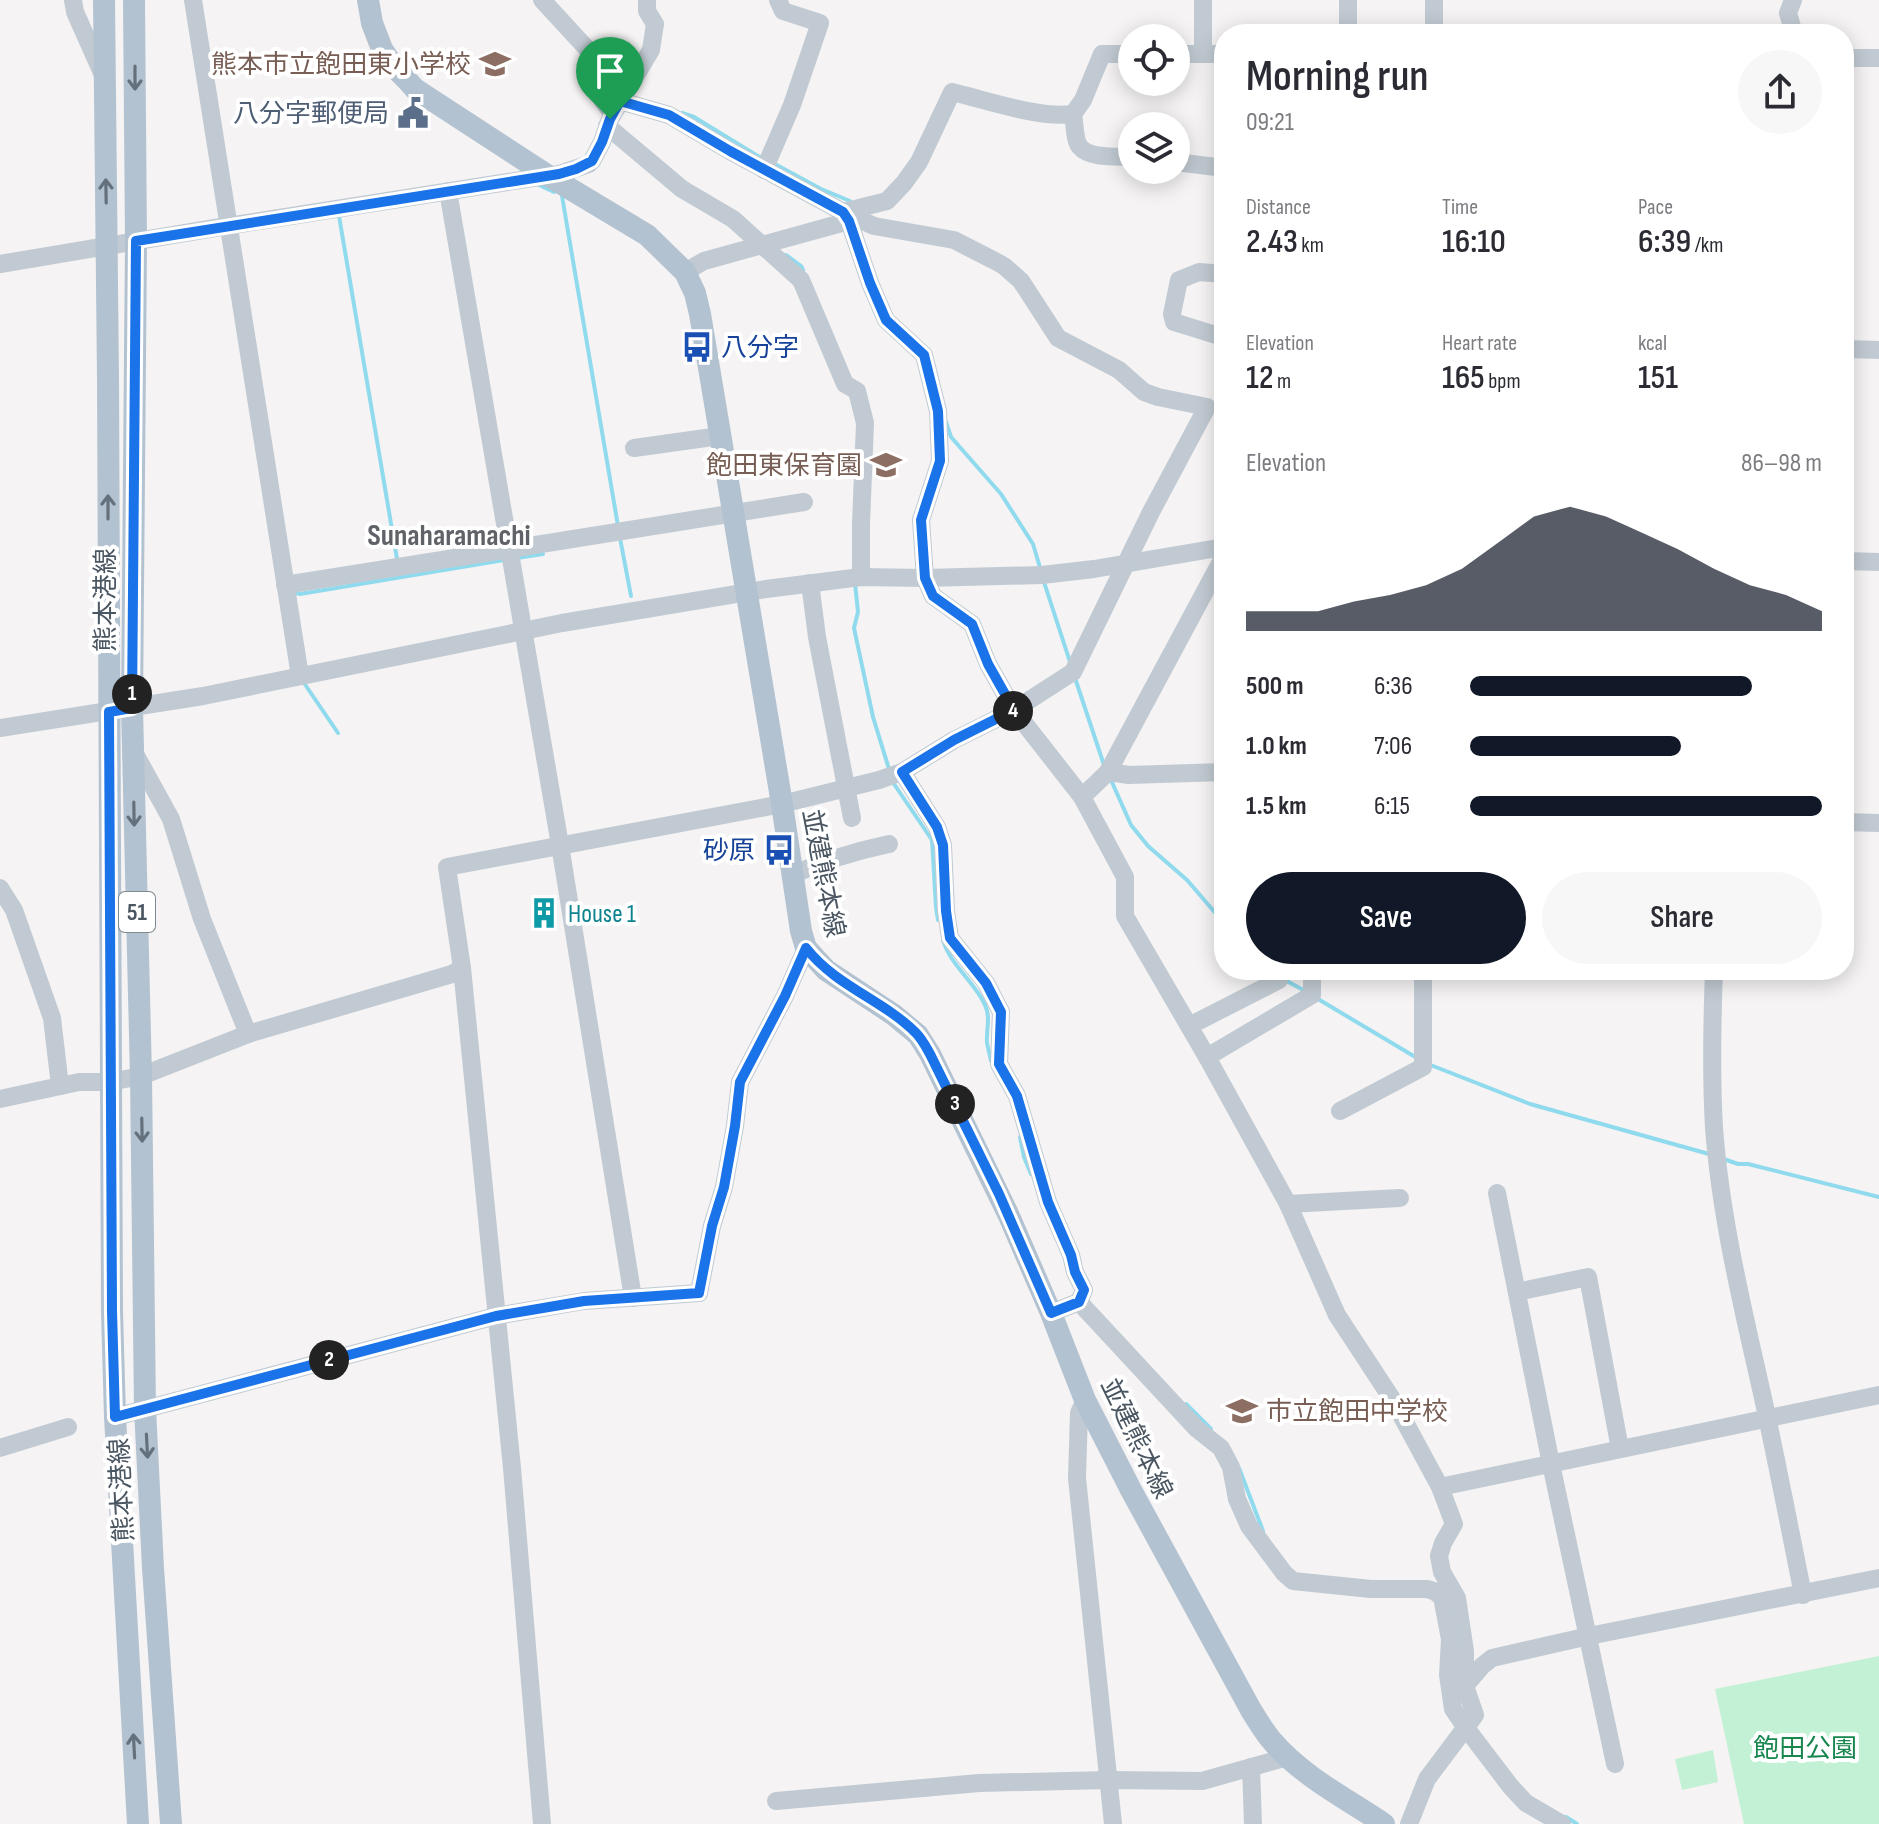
<!DOCTYPE html>
<meta charset="utf-8">
<style>
:root{--surface:#fff;--page:#f7f7f7;--text:#2b2b33;--muted:#7c7c81;--accent:#111827}
body{margin:0;font-family:"Sofia Sans Condensed","Noto Sans JP",sans-serif;background:var(--page);color:var(--text);height:100vh;display:flex;flex-direction:column;font-size:30px;white-space:nowrap}
*{box-sizing:border-box;margin:0}
p{font-size:26px;color:var(--muted)}
.icon{flex:none;width:44px;height:44px;fill:none;stroke:currentColor;stroke-width:2;stroke-linecap:round;stroke-linejoin:round}
.map{position:relative;flex:1;overflow:hidden}
.details{position:absolute;left:1214px;top:24px;width:640px;height:956px;display:flex;flex-direction:column;background:var(--surface);border-radius:32px;box-shadow:0 4px 20px #0003}
.details>*{flex:none}
.fabs{position:absolute;left:1118px;top:24px;display:grid;gap:16px}
.fabs a{display:grid;place-items:center;width:72px;height:72px;border-radius:50%;background:var(--surface);box-shadow:0 4px 20px #0003;font-size:40px}
.pin{position:absolute;display:grid;place-items:center;width:68px;height:68px;color:#fff;margin:-82px -34px;border-radius:50% 50% 50% 0;rotate:-45deg;box-shadow:0 0 8px #0007}
.pin .icon{rotate:45deg}
.km{position:absolute;width:40px;height:40px;margin:-20px;border-radius:50%;background:#222;color:#fff;font-size:22px;line-height:40px;text-align:center}
.round{display:grid;place-items:center;flex:none;width:84px;height:84px;border-radius:42px;background:var(--page)}
.headline{display:flex;align-items:center;justify-content:space-between;height:136px;padding:0 32px}
h1{font-size:44px;font-weight:600;line-height:60px}
.stats{display:grid;grid-template-columns:repeat(3,1fr);gap:12px;height:136px;padding:8px 32px}
.stats div{display:grid;align-content:center}
.stats b{font-size:34px;font-weight:600}
.stats small{font-size:22px;font-weight:400}
.stats p{font-size:22px}
.chart{height:224px;padding:16px 32px}
.chart p{display:flex;justify-content:space-between}
.chart svg{width:100%;height:144px;margin-top:8px;fill:var(--accent);opacity:.7}
.cta{display:flex;gap:16px;margin-top:auto;padding:16px 32px}
.cta a{flex:1;height:92px;border-radius:48px;background:var(--accent);color:#fff;font-size:32px;font-weight:600;line-height:92px;text-align:center}
.cta a+a{background:var(--page);color:var(--text)}
ul{padding:0 32px;list-style:none;font-size:26px}
li{display:grid;grid-template-columns:128px 96px 1fr;align-items:center;height:60px}
li i{height:20px;border-radius:10px;background:var(--accent)}
.map>svg:first-child{display:block}
</style>
<div class="map">
<svg width="1879" height="1824" viewBox="0 0 1879 1824">
<rect width="100%" height="100%" fill="#f5f3f3"/>
<g fill="#c3f1d5">
<polygon points="1879,1656 1879,1824 1744,1824 1715,1689"/>
<polygon points="1713,1750 1718,1782 1682,1790 1675,1759"/>
</g>
<g fill="none" stroke-linecap="round" stroke-linejoin="round">
<g stroke="#90daee" stroke-width="4">
<polyline points="682,113 694,117 761,158"/>
<polyline points="773,163 821,189 850,201 851,206"/>
<polyline points="537,184 554,192"/>
<polyline points="562,196 618,526"/>
<polyline points="339,216 397,559"/>
<polyline points="786,255 801,266 803,270"/>
<polyline points="946,422 951,437 1001,494 1033,544 1041,571"/>
<polyline points="620,538 631,596"/>
<polyline points="517,558 543,554"/>
<polyline points="1043,579 1070,662"/>
<polyline points="855,583 858,612 854,628 873,717 889,769"/>
<polyline points="292,592 300,594 504,560"/>
<polyline points="1075,678 1104,765"/>
<polyline points="304,683 338,733"/>
<polyline points="1111,780 1131,825 1148,846 1187,880 1224,923"/>
<polyline points="892,781 932,840 936,907 938,920"/>
<path d="M943,940c7,25 32,42 42,65 6,12 1,25 2,38 1,6 3,12 4,18"/>
<polyline points="1283,979 1307,992"/>
<polyline points="1318,999 1417,1058"/>
<polyline points="1428,1064 1530,1104 1709,1154"/>
<polyline points="1020,1137 1024,1157 1031,1174"/>
<polyline points="1721,1158 1738,1164 1748,1164 1879,1197"/>
<polyline points="1186,1404 1211,1429"/>
<polyline points="1239,1468 1263,1531"/>
<polyline points="1566,1817 1577,1824"/>
</g>
<g stroke="#c1cad2" stroke-width="18">
<polyline points="73,0 75,12 103,75"/>
<polyline points="193,0 300,676"/>
<polyline points="542,0 590,52 603,101 613,114"/>
<polyline points="1793,0 1788,13 1794,34"/>
<polyline points="1348,34 1348,0"/>
<polyline points="1434,34 1434,0"/>
<polyline points="1203,53 1203,0"/>
<polyline points="1176,54 1224,54"/>
<polyline points="1844,58 1879,58"/>
<polyline points="620,101 669,115 730,151 843,212 849,221 870,283 886,320 924,355 938,411 940,461 921,520 925,578 933,596 972,624 988,664 1014,710 1082,797 1125,877 1125,916 1207,1057 1288,1204 1337,1315 1394,1402 1440,1487 1454,1524 1443,1543 1439,1556 1442,1572 1457,1598 1465,1651 1465,1686 1475,1715 1427,1779 1409,1824"/>
<path d="M1073,114c2,9 1,26 7,33 10,12 38,9 52,10"/>
<polyline points="607,126 682,189 733,219 801,280 845,384 857,391 865,423 861,524 861,577"/>
<polyline points="1176,162 1224,168"/>
<polyline points="764,170 792,105 820,23 783,11 778,0"/>
<polyline points="448,191 560,845 633,1298"/>
<path d="M843,212l44,-11 17,-18 15,-21 33,-70c34,8 89,27 121,22l10,-14 19,-46h30"/>
<polyline points="0,264 221,227 559,174 589,164 592,161 602,142 610,119 651,50 655,24 647,11 647,0"/>
<polyline points="685,272 704,261 849,221"/>
<polyline points="1224,274 1199,272 1179,280 1172,314 1174,322 1219,336 1224,340"/>
<polyline points="1844,349 1879,350"/>
<polyline points="634,448 720,436"/>
<polyline points="1844,561 1879,562"/>
<polyline points="810,583 817,637 852,818"/>
<polyline points="285,585 804,502"/>
<polyline points="0,728 203,696 562,623 766,589 861,577 925,578 1042,575 1094,569 1224,547"/>
<polyline points="134,752 171,819 202,919 248,1034"/>
<polyline points="902,772 937,827 943,845 946,911 950,938 986,983 1001,1012 999,1064 1017,1096 1048,1202 1071,1255 1075,1272 1084,1290 1079,1302"/>
<polyline points="1108,772 1129,775 1224,772"/>
<polyline points="1082,797 1108,772 1224,556"/>
<polyline points="1844,822 1879,823"/>
<path d="M792,875c31,-14 64,-24 97,-31"/>
<polyline points="0,888 14,910 52,1018 60,1086"/>
<path d="M1714,970c-2,53 -3,106 0,158 7,92 29,181 49,270 14,65 27,131 40,197"/>
<polyline points="1189,1026 1279,980"/>
<polyline points="1207,1057 1312,995 1312,970"/>
<polyline points="0,1099 79,1082 110,1082 141,1076 248,1034 452,974 462,968"/>
<polyline points="1340,1111 1423,1067 1423,970"/>
<polyline points="1497,1193 1551,1464 1615,1764"/>
<polyline points="1288,1204 1400,1198"/>
<polyline points="1517,1292 1588,1277 1620,1449"/>
<polyline points="1051,1313 1079,1302 1197,1429 1221,1448 1231,1467 1237,1499 1249,1526 1284,1573 1293,1581 1371,1589 1427,1589 1434,1591 1442,1597 1450,1639 1448,1675 1453,1709 1466,1728 1511,1787 1526,1803 1562,1824"/>
<polyline points="1085,1400 1079,1413 1077,1478 1113,1824"/>
<polyline points="115,1417 496,1316 584,1301 699,1293 712,1226 724,1187 735,1126 740,1082 785,996 806,948"/>
<polyline points="0,1448 68,1427"/>
<polyline points="1440,1487 1879,1395"/>
<polyline points="1465,1686 1482,1666 1492,1658 1589,1636 1879,1578"/>
<polyline points="1251,1767 1253,1824"/>
<polyline points="776,1801 979,1783 1108,1780 1202,1781 1288,1757"/>
<polyline points="542,1824 512,1468 462,968 447,867 782,804 879,780 902,772 954,740 1014,710 1073,672 1151,512 1207,407 1158,397 1144,392 1119,370 1058,338 1021,281 1004,266 995,261 954,240 874,226 843,212"/>
</g>
<g stroke="#b3c2d1" stroke-width="22">
<polyline points="104,0 108,378 112,1311 115,1417 138,1824"/>
<polyline points="134,0 136,241 132,708 141,1076 145,1409 153,1568 171,1824"/>
<path d="M368,0l4,23 10,26 11,17 14,14 8,9 132,86 100,60 38,37 10,21 5,21 82,490 19,127 5,17 20,22 68,45 24,20 12,19 79,162 42,97 34,87 46,90 120,220c7,11 13,22 22,32 29,34 74,57 111,82"/>
</g>
</g>
<defs><path id="oneway-shaft" d="M-6 0H5M1.5-3L5.5 0L1.5 3" fill="none" stroke-width="1.6" stroke-linecap="round" stroke-linejoin="round" transform="scale(2)"/></defs>
<g stroke="#64717d">
<use href="#oneway-shaft" transform="translate(135 78) rotate(90)"/>
<use href="#oneway-shaft" transform="translate(106 191) rotate(-91)"/>
<use href="#oneway-shaft" transform="translate(108 507) rotate(-90)"/>
<use href="#oneway-shaft" transform="translate(134 814) rotate(89)"/>
<use href="#oneway-shaft" transform="translate(142 1130) rotate(89)"/>
<use href="#oneway-shaft" transform="translate(147 1446) rotate(87)"/>
<use href="#oneway-shaft" transform="translate(134 1746) rotate(-93)"/>
</g>
<g fill="none" stroke-linecap="round" stroke-linejoin="round">
<defs>
<path id="route" d="M620,101l49,14 61,36 113,61 6,9 21,62 16,37 38,35 14,56 2,50 -19,59 4,58 8,18 39,28 16,40 26,46 -60,30 -52,32 35,55 6,18 3,66 4,27 36,45 15,29 -2,52 18,32 31,106 23,53 4,17 9,18 -5,12 -28,11 -52,-119 -69,-140c-4,-7 -8,-15 -14,-21 -34,-34 -79,-46 -110,-85l-21,48 -45,86 -5,44 -11,61 -12,39 -13,67 -115,8 -88,15 -381,101 -3,-106 -3,-599 23,-4 4,-467 423,-67 17,-5 16,-8 10,-19 8,-23z"/>
</defs>
<use href="#route" stroke="#fff" stroke-width="16"/>
<use href="#route" stroke="#1a73e8" stroke-width="10"/>
</g>
<defs>
<symbol id="school-bare" viewBox="-9 -9 18 18"><path d="M0-5L7-2L0 1L-7-2ZM-4 1L0 2.5L4 1V4Q0 6-4 4Z" fill="#8d6e63" stroke="#fff" stroke-width="2.5" paint-order="stroke"/></symbol>
<symbol id="civic-bare" viewBox="-9 -9 18 18"><path d="M-.6-6.5H3V-4.5H.6V-3L4-1V1h2V6H-6V1h2V-1L-.6-3ZM-1.2 2.5V6h2.4V2.5Z" fill="#5c6f8a" stroke="#fff" stroke-width="2.5" paint-order="stroke"/></symbol>
<symbol id="bus-bare" viewBox="-9 -9 18 18"><path d="M-5-6H5V4H4V6H2V4H-2V6H-4V4H-5ZM-3.5-4V0h7V-4ZM-3.5 1.2v1.5H-2V1.2ZM2 1.2v1.5H3.5V1.2Z" fill="#1a4fb4" stroke="#fff" stroke-width="2.5" paint-order="stroke"/></symbol>
<symbol id="building-bare" viewBox="-9 -9 18 18"><path d="M-4-6H4V6H1V3H-1V6H-4ZM-2.5-4.3h1.7v1.8h-1.7ZM.8-4.3h1.7v1.8H.8ZM-2.5-1h1.7V.8h-1.7ZM.8-1h1.7V.8H.8Z" fill="#0f9aa8" stroke="#fff" stroke-width="2.5" paint-order="stroke"/></symbol>
</defs>
<g fill-rule="evenodd">
<use href="#school-bare" x="473" y="42" width="44" height="44"/>
<use href="#civic-bare" x="391" y="91" width="44" height="44"/>
<use href="#bus-bare" x="675" y="325" width="44" height="44"/>
<use href="#school-bare" x="864" y="443" width="44" height="44"/>
<use href="#bus-bare" x="757" y="828" width="44" height="44"/>
<use href="#building-bare" x="522" y="891" width="44" height="44"/>
<use href="#school-bare" x="1220" y="1389" width="44" height="44"/>
</g>
<g text-anchor="middle" stroke-width="8" stroke-linejoin="round" paint-order="stroke">
<rect fill="#fff" stroke="#808990" stroke-width="2" x="119" y="892" width="36" height="40" rx="6"/>
<g font-size="24" font-weight="bold" fill="#4a5661">
<text x="137" y="920">51</text>
</g>
<g font-size="26" fill="#785e54" stroke="#fff" text-anchor="end">
<text x="471" y="73">熊本市立飽田東小学校</text>
<text x="862" y="474">飽田東保育園</text>
<text x="1266" y="1420" text-anchor="start">市立飽田中学校</text>
</g>
<g font-size="26" fill="#4e5e75" stroke="#fff" text-anchor="end">
<text x="389" y="122">八分字郵便局</text>
</g>
<g font-size="26" fill="#164399" stroke="#fff" text-anchor="start">
<text x="721" y="356">八分字</text>
<text x="755" y="859" text-anchor="end">砂原</text>
</g>
<g font-size="26" fill="#4a5661" stroke="#fff">
<text transform="translate(105 600) rotate(-90)" y="9">熊本港線</text>
<text transform="translate(824 873) rotate(79)" y="9">並建熊本線</text>
<text transform="translate(1137 1438) rotate(64)" y="9">並建熊本線</text>
<text transform="translate(121 1490) rotate(-93)" y="9">熊本港線</text>
</g>
<g font-size="26" fill="#0d838f" stroke="#fff" text-anchor="start">
<text x="568" y="922">House 1</text>
</g>
<g font-size="26" fill="#17864f" stroke="#fff">
<text x="1805" y="1757">飽田公園</text>
</g>
<g font-size="30" font-weight="bold" fill="#5f6368" stroke="#fff">
<text x="449" y="545">Sunaharamachi</text>
</g>
</g>
</svg>
<div class="fabs">
<a><svg class="icon" aria-label="locate" viewBox="0 0 24 24"><circle cx="12" cy="12" r="6"/><path d="M12 2v4M12 18v4M2 12h4M18 12h4"/></svg></a>
<a><svg class="icon" aria-label="layers" viewBox="0 0 24 24"><path d="M12 4l9 5-9 5-9-5zM3 14l9 5 9-5"/></svg></a>
</div>
<div class="pin" style="left:610px;top:119px;background:#1e9e55"><svg class="icon" aria-label="arrive" viewBox="0 0 24 24"><path d="M6 21V4h12l-3 4 3 4H6"/></svg></div>
<b class="km" style="left:132px;top:694px">1</b>
<b class="km" style="left:329px;top:1360px">2</b>
<b class="km" style="left:955px;top:1104px">3</b>
<b class="km" style="left:1013px;top:711px">4</b>
<section class="details">
<div class="headline"><div><h1>Morning run</h1><p>09:21</p></div><a class="round"><svg class="icon" aria-label="share" viewBox="0 0 24 24"><path d="M12 15V3M7 8l5-5 5 5M5 13v7h14v-7"/></svg></a></div>
<div class="stats">
<div><p>Distance</p><b>2.43<small> km</small></b></div>
<div><p>Time</p><b>16:10</b></div>
<div><p>Pace</p><b>6:39<small> /km</small></b></div>
</div>
<div class="stats">
<div><p>Elevation</p><b>12<small> m</small></b></div>
<div><p>Heart rate</p><b>165<small> bpm</small></b></div>
<div><p>kcal</p><b>151</b></div>
</div>
<div class="chart"><p><span>Elevation</span>86–98 m</p>
<svg viewBox="0 0 160 44" preserveAspectRatio="none"><path d="M0 44V38L10 38L20 38L30 35L40 33L50 30L60 25L70 17L80 9L90 6L100 9L110 14L120 19L130 25L140 30L150 33L160 38V44z"/></svg>
</div>
<ul>
<li><b>500 m</b>6:36<i style="width:80%"></i></li>
<li><b>1.0 km</b>7:06<i style="width:60%"></i></li>
<li><b>1.5 km</b>6:15<i style="width:100%"></i></li>
</ul>
<div class="cta"><a>Save</a><a>Share</a></div>
</section>
</div>
